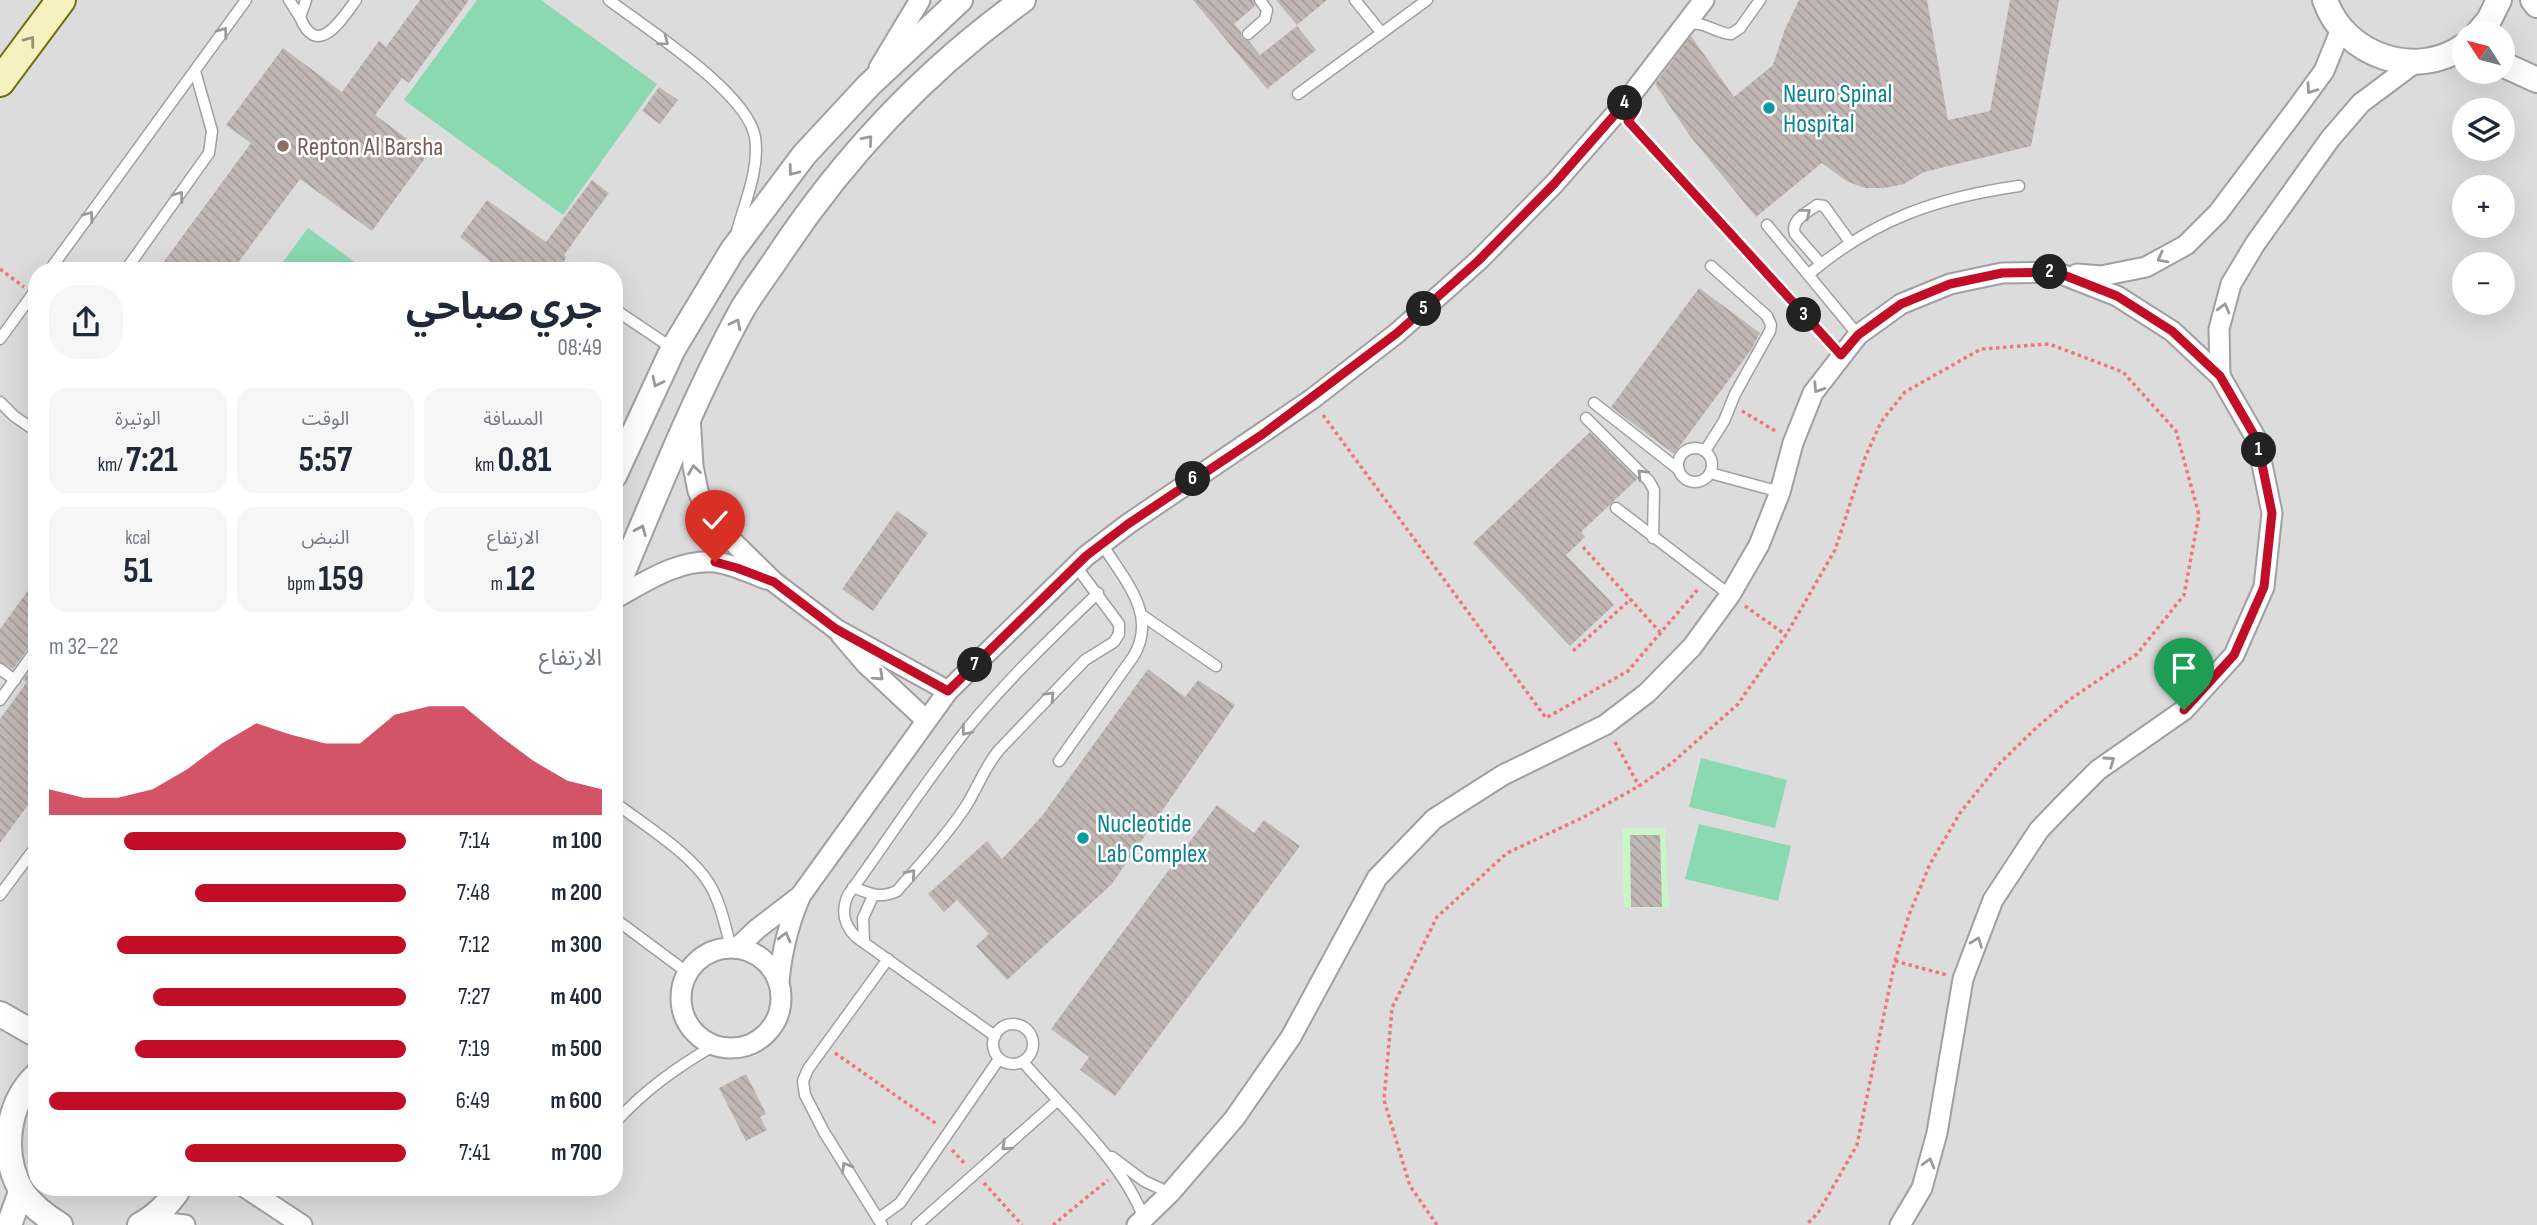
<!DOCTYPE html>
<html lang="ar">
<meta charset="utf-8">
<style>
:root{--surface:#fff;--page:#f6f6f7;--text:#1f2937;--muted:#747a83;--accent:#c10d26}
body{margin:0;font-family:"Sofia Sans Condensed","Noto Sans Arabic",sans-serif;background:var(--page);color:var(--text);direction:rtl;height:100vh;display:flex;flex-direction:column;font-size:26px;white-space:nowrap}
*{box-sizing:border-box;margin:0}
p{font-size:23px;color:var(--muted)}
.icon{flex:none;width:38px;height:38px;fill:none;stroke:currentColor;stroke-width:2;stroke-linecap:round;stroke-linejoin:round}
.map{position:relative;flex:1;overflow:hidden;direction:ltr}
.panel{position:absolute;left:28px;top:262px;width:595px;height:934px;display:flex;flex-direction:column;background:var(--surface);border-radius:28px;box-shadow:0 7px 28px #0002;direction:rtl}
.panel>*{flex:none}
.needle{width:46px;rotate:306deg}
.controls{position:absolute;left:2452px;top:21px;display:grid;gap:14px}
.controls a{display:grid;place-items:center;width:63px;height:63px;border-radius:50%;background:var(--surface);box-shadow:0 7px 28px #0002;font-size:35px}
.pin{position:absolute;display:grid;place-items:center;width:60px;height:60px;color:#fff;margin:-72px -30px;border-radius:50% 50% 50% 0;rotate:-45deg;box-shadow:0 0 7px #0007}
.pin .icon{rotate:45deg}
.km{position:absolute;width:35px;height:35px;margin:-18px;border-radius:50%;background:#222;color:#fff;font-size:19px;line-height:35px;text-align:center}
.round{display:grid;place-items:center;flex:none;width:74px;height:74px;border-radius:28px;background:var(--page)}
.headline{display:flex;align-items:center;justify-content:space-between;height:119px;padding:0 21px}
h1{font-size:38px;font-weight:700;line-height:52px}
.metrics{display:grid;grid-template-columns:repeat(3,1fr);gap:10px;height:119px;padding:7px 21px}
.metrics div{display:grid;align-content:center;border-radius:18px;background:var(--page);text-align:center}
.metrics b{font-size:35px;font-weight:700}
.metrics small{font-size:19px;font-weight:400}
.metrics p{font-size:19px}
.chart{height:196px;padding:14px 21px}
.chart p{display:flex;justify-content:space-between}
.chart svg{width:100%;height:126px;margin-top:7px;fill:var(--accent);opacity:.7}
ul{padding:0 21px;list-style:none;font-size:23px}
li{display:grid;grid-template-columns:112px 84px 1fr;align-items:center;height:52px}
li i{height:18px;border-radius:9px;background:var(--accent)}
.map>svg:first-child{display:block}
</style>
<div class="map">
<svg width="2537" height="1225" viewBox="0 0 2537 1225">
<defs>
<pattern id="building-back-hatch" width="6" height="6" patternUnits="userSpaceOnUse" patternTransform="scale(1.75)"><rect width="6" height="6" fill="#c0b6b3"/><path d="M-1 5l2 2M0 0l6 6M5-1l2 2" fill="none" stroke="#a59c9a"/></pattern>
</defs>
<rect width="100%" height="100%" fill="#efebe6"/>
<path fill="#dddcdd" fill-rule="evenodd" d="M0,0h2537v1225h-2537zM2464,33h38v39h-38zM2464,110h38v39h-38zM2464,187h38v39h-38zM2464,264h38v39h-38zM37,271h577v917h-577z"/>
<polygon fill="#c9f6c7" points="1622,828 1665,828 1669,909 1624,907"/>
<g fill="#8ad9b0">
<polygon points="477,0 541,0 657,84 563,215 404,100"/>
<polygon points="308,228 367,271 276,271"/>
<polygon points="1701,758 1787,780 1775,828 1689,807"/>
<polygon points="1699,824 1791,846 1778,901 1685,879"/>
</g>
<g fill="url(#building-back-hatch)">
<polygon points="420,0 469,0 409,83 402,78 375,115 428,154 372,231 300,179 232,271 157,271 251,143 226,125 283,48 342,92 379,41 386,47"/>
<polygon points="1193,0 1253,0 1255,6 1234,24 1241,32 1242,38 1249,41 1260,55 1297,26 1316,50 1267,89"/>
<polygon points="1276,0 1327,0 1297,25"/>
<polygon points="1799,0 1927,0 1948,120 1990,111 2010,0 2059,0 2031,146 1924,172 1904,184 1885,188 1865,188 1846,181 1822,163 1756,217 1690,136 1655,84 1691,36 1734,97 1773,65 1785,29"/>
<polygon points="659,87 678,100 660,124 642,111"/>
<polygon points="592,180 609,193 564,255 566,257 560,271 502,271 460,237 487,200 546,242"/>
<polygon points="1699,288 1760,333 1751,350 1674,454 1611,407"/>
<polygon points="1590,432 1637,479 1581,532 1585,537 1566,555 1614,605 1570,646 1473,543"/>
<polygon points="897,511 928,533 873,611 842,589"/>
<polygon points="37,578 37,641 31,644 13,669 0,662 0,629"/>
<polygon points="37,661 37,793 0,843 0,719 27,682 23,680"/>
<polygon points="1148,669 1185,697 1198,680 1235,705 1111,885 1007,980 976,946 989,934 957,900 944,912 928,894 987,841 1002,859 1042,816"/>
<polygon points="1217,805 1254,833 1264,820 1300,846 1115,1096 1080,1070 1089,1057 1051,1029"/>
<polygon points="1630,835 1660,835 1662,907 1631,907"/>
<polygon points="746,1074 766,1114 760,1117 767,1130 746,1141 719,1088"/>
</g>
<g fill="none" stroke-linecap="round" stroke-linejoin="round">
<defs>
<g id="service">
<polyline points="289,0 300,17"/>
<path d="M306,0l-6,17c17,43 42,2 56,-17"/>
<path d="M609,0c38,29 138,92 146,137 5,31 -10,65 -18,94"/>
<polyline points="1355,0 1381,32"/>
<path d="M1688,24c17,-3 27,9 43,10l9,-6 20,-28"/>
<polyline points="1248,34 1265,19 1267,10 1260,0"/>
<polyline points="1298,94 1427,0"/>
<polyline points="1767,225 1858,335"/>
<path d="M1821,264l-26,-30c-5,-14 12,-21 22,-29l7,1 26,36"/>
<polyline points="49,271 246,0"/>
<polyline points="125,271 209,153 212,131 195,71"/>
<path d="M1809,274c65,-55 127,-76 210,-88"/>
<polyline points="614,309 672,348"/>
<polyline points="0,339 37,288"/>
<polyline points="0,402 14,416 37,432"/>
<polyline points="1594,403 1678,469"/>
<polyline points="1586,418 1649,481 1654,490 1653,538"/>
<circle cx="1695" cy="465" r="17"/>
<polyline points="1705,451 1724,421 1735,394 1770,331 1771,325 1767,316 1711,266"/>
<polyline points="1710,473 1780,492"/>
<polyline points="1616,508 1730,595"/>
<polyline points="1143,616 1216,666"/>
<polyline points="0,669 15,680"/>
<polyline points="0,700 37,648"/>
<path d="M1059,761l74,-104c26,-42 -9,-77 -31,-113"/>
<path d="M614,802c29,22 78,52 96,83 11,19 15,41 21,62"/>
<path d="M853,887c17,7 27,12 44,4 23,-27 49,-54 69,-85 12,-19 18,-38 33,-56l86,-90 29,-18 5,-8v-10l-44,-59"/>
<polyline points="0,895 37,845"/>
<polyline points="614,918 688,973"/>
<polyline points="864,942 863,918 873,896"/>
<circle cx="1013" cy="1044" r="20"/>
<path d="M995,1036l-139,-99c-13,-13 -15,-26 -8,-42 40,-55 77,-113 119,-166 40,-49 86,-93 131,-136"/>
<path d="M1023,1062c39,45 101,101 121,157"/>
<path d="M614,1124c29,-33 62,-56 99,-78"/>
<polyline points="1112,1157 1144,1181 1170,1193"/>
<polyline points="878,1219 900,1203 999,1059"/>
<polyline points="882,1225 824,1132 805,1095 803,1081 808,1069 888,959"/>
<polyline points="917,1225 1057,1101"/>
</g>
<g id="minor">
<polyline points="879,68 920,0"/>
<polyline points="2077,274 2101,276 2146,267 2186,245 2218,213 2294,112 2324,71 2341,29"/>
<polyline points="2220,376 2219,329 2231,284 2255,244 2330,139 2361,103 2416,62"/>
<polyline points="690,416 693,466 698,491 708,514 724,533 774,582 836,629 948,691"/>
<path d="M614,599c31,-17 64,-40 101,-37 17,2 35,11 51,17"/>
<polyline points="841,635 866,664 926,720"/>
<circle cx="731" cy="998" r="50"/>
<polyline points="737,948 757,929 800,896"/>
<path d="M779,981c3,-31 9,-57 22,-86l147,-204 138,-135 42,-32 184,-125 85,-66 81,-72 76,-77 71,-81 79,-103"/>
<polyline points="246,1188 302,1225"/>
<polyline points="149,1221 185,1225"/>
<polyline points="1137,1225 1170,1193 1234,1119 1291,1037 1377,878 1434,819 1503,775 1605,725 1647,693 1692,647 1730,595 1759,545 1780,492 1793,443 1813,393 1858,335 1901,304 1950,284 2002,273 2056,272 2117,296 2172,331 2220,376 2257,440 2272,513 2264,587 2234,655 2184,710 2098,770 2064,804 2039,830 1993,900 1963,979 1937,1133 1922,1188 1900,1225"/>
</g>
<g id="tertiary">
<path d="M2325,0c19,56 91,80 139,46"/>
<polyline points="2533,0 2537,5"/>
<polyline points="2478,33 2489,20 2499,0"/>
<polyline points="2502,64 2537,80"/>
<polyline points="614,476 673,349 732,251 804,155 869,85 960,0"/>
<path d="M614,593c41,-96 79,-194 129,-285 11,-18 24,-35 36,-53 65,-98 148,-186 244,-255"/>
<polyline points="0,1014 37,1035"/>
<path d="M37,1075c-31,29 -37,82 -14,118 10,14 22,23 37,32"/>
<polyline points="9,1225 21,1192"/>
<path d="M140,1225c15,-8 30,-22 39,-37"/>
</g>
<polyline id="secondary" points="0,82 61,0"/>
</defs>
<use href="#service" stroke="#a0a0a0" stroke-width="13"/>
<use href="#minor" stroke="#a0a0a0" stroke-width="23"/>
<use href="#tertiary" stroke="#a0a0a0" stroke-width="28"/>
<use href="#secondary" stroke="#716e0c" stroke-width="32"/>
<g stroke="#f1767a" stroke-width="3.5" stroke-dasharray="3.5 3.5" stroke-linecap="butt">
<polyline points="1631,125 1828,342"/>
<polyline points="0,269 24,287"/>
<polyline points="1742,411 1777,432"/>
<polyline points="1323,415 1546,718 1628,671 1698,589 1696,588"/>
<polyline points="1583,547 1660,632"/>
<polyline points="1745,606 1786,635"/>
<polyline points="1573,651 1631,599"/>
<polyline points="1615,742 1639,786"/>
<polyline points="1895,961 1947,975"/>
<polyline points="835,1053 938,1125"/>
<polyline points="952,1150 966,1165"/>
<polyline points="984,1183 1022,1225"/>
<polyline points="1053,1225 1108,1180"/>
<polyline points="1437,1225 1410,1186 1384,1100 1392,1008 1437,917 1507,853 1584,817 1639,786 1672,763 1738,704 1786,635 1835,550 1865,458 1881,422 1905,392 1981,349 2049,344 2123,372 2176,431 2199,515 2184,595 2137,654 2069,700 2037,727 2000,763 1960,813 1930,864 1909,915 1895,961 1857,1145 1818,1213 1806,1225"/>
</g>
<use href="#service" stroke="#fff" stroke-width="10"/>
<use href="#minor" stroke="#fff" stroke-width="19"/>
<use href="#tertiary" stroke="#fff" stroke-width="24"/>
<use href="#secondary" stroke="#f6f1be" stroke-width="28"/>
</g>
<defs><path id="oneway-chevron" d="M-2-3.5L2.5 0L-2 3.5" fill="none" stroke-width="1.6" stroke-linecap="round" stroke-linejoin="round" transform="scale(1.75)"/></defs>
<g stroke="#9a9a9a">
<use href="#oneway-chevron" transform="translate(223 32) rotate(-54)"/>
<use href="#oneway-chevron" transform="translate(664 41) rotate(37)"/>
<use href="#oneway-chevron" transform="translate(2311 89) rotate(125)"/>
<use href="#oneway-chevron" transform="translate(868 140) rotate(-49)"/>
<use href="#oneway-chevron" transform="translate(793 171) rotate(127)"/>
<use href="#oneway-chevron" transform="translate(179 196) rotate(-54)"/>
<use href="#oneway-chevron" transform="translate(1806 213) rotate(-38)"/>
<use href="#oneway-chevron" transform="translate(89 216) rotate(-54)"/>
<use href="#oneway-chevron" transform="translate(2162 258) rotate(152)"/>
<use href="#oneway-chevron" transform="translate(2224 308) rotate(-75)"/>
<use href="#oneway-chevron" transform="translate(736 324) rotate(-63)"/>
<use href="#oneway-chevron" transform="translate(657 382) rotate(116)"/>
<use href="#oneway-chevron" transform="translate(1818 388) rotate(123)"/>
<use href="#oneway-chevron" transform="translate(694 470) rotate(-98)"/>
<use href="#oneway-chevron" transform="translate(1642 474) rotate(-134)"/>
<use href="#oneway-chevron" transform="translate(641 530) rotate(-67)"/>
<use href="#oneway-chevron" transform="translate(879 676) rotate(43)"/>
<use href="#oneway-chevron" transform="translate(1050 696) rotate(-47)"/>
<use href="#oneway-chevron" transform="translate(966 731) rotate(128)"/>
<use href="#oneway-chevron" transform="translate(2110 761) rotate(-35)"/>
<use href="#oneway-chevron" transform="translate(911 874) rotate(-49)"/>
<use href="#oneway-chevron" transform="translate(785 937) rotate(-76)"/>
<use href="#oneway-chevron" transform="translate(1977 942) rotate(-69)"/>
<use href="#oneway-chevron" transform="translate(1006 1146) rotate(138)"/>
<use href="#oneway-chevron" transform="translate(1929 1163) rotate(-74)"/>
<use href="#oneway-chevron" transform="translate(846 1167) rotate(-121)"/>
</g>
<use stroke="#959276" href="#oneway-chevron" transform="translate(30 41) rotate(-53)"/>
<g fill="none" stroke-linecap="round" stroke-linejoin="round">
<defs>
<polyline id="route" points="715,562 737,568 774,582 836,629 948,691 1086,556 1128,524 1263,434 1397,333 1478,261 1554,184 1625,103 1635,111 1628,121 1841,355 1858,335 1901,304 1950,284 2002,273 2056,272 2117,296 2172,331 2220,376 2257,440 2272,513 2264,587 2234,655 2184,710"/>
</defs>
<use href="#route" stroke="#fff" stroke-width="14"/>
<use href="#route" stroke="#c10d26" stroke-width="9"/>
</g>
<g fill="#0f9aa8" stroke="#fff" stroke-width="2.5">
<circle cx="1769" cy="108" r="7"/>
<circle cx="1083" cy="838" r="7"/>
</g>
<circle fill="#8d6e63" stroke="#fff" stroke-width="2.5" cx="283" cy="146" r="7"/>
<g text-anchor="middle" stroke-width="5" stroke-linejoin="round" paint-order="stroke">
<g font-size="26" fill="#0d838f" stroke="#fff" text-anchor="start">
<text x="1783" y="102">Neuro Spinal<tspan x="1783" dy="30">Hospital</tspan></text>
<text x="1097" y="832">Nucleotide<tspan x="1097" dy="30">Lab Complex</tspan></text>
</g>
<g font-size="26" fill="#785e54" stroke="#fff" text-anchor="start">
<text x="297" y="155">Repton Al Barsha</text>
</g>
</g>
</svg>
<div class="controls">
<a><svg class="needle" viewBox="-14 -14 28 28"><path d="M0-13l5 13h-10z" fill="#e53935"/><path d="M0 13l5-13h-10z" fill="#747a83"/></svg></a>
<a><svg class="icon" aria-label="layers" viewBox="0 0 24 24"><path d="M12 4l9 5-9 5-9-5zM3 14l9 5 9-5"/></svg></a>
<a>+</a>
<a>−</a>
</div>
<div class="pin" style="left:2184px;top:710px;background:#1e9e55"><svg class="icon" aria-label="arrive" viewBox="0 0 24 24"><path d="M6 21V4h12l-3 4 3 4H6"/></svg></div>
<div class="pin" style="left:715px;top:562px;background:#d93025"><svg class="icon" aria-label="check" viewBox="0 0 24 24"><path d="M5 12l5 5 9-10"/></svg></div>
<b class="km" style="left:2259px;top:450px">1</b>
<b class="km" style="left:2050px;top:272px">2</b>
<b class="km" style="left:1804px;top:315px">3</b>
<b class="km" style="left:1625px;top:103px">4</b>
<b class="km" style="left:1424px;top:309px">5</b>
<b class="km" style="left:1193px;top:479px">6</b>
<b class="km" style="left:975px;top:665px">7</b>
<section class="panel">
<div class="headline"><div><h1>جري صباحي</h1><p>08:49</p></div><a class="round"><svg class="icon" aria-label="share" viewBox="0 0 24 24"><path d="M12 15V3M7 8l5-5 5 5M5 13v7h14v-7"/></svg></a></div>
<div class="metrics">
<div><p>المسافة</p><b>0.81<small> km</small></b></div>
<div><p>الوقت</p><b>5:57</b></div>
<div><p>الوتيرة</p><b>7:21<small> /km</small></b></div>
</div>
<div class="metrics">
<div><p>الارتفاع</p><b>12<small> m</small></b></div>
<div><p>النبض</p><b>159<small> bpm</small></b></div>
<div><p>kcal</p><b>51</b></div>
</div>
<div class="chart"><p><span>الارتفاع</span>22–32 m</p>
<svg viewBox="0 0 160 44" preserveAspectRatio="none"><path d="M0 44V35L10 38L20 38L30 35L40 28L50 19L60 12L70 16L80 19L90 19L100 9L110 6L120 6L130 16L140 25L150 32L160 35V44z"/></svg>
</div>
<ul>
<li><b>100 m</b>7:14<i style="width:79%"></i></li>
<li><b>200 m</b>7:48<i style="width:59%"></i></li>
<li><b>300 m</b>7:12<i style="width:81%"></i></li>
<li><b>400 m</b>7:27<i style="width:71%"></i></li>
<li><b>500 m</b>7:19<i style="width:76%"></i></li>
<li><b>600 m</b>6:49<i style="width:100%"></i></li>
<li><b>700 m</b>7:41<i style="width:62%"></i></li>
</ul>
</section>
</div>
